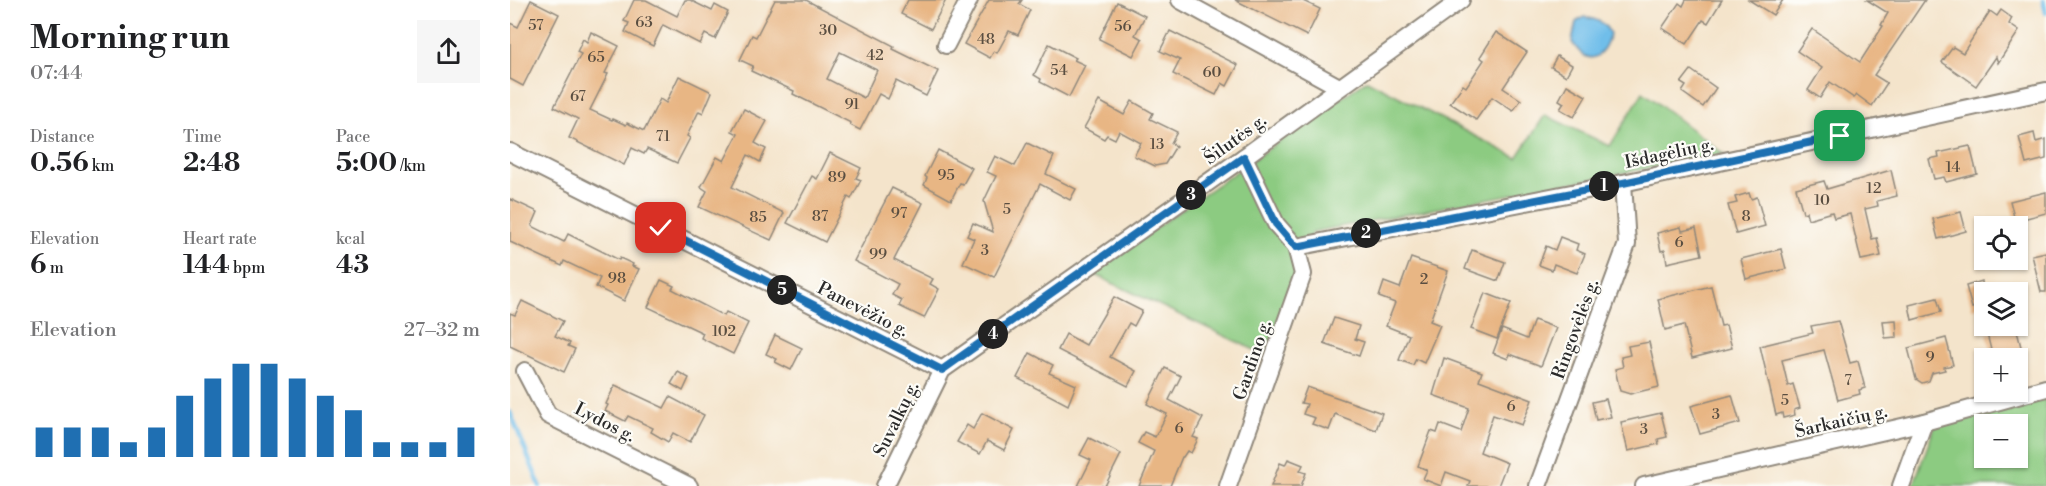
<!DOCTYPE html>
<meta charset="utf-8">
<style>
:root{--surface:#fff;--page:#f6f6f6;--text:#202124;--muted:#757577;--accent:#1f6fb2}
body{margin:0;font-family:"Libre Bodoni",serif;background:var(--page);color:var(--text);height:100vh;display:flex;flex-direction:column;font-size:22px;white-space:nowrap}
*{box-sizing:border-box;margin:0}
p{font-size:20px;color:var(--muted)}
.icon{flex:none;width:33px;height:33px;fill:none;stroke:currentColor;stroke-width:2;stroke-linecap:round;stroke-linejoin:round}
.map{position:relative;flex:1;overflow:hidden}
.panel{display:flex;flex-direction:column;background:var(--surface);width:510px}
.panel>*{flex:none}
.fabs{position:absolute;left:1464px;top:216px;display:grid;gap:12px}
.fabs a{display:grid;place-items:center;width:54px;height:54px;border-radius:0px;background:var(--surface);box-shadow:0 2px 4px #0004;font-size:30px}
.pin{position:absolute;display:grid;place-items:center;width:51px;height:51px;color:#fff;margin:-26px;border-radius:12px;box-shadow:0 3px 9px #0006}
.km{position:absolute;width:30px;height:30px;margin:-15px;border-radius:50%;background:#222;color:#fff;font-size:16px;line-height:30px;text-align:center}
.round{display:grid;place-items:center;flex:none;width:63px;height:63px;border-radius:0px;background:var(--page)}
.summary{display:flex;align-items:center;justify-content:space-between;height:102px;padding:0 30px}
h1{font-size:33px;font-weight:700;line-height:45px}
.metrics{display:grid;grid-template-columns:repeat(3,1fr);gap:9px;height:102px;padding:6px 30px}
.metrics div{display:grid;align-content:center}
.metrics b{font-size:26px;font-weight:700}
.metrics small{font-size:16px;font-weight:400}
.metrics p{font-size:16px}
.chart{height:168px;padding:12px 30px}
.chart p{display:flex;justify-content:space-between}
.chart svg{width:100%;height:108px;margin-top:6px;stroke:var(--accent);stroke-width:6}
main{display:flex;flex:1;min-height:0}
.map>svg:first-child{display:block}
</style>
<main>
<section class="panel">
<div class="summary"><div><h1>Morning run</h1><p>07:44</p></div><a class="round"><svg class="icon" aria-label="share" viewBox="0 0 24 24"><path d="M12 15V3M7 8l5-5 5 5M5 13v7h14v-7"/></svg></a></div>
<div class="metrics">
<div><p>Distance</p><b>0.56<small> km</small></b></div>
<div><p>Time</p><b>2:48</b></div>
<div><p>Pace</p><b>5:00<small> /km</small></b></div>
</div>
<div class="metrics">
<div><p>Elevation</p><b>6<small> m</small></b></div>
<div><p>Heart rate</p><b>144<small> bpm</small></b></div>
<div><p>kcal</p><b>43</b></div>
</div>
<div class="chart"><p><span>Elevation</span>27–32 m</p>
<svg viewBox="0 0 160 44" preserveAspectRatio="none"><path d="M5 44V32M15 44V32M25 44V32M35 44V38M45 44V32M55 44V19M65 44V12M75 44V6M85 44V6M95 44V12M105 44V19M115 44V25M125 44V38M135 44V38M145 44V38M155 44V32"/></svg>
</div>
</section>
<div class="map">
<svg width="1536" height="486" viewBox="0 0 1536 486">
<rect width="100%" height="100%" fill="#fdfcf7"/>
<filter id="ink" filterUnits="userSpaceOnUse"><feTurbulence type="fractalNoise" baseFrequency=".0167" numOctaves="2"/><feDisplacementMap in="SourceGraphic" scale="12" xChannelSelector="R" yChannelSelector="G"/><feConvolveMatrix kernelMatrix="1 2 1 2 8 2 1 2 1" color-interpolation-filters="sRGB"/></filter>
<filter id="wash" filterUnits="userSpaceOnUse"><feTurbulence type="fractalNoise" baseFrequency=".008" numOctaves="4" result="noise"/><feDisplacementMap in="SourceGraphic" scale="24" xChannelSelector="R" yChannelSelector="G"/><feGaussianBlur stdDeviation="1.35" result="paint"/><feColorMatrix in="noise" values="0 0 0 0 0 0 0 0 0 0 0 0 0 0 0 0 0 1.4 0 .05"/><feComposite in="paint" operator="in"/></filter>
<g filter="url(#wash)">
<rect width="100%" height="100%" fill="#f4e4cb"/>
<g fill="#8ccb81" stroke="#5c7b56" stroke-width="1.5" fill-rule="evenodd">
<polygon points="857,80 1007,158 1035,115 1100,146 1133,92 1214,154 802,232 757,356 581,273"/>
<path d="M1536,399v87h-133l22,-60zM1474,424h34v34h-34z"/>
</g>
<path fill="#70beea" stroke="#4e748a" stroke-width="1.5" d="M1074,17c12,2 21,5 26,17 -8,25 -21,34 -38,8l4,-20z"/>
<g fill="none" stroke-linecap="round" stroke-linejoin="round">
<g stroke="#70beea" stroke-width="4.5">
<polyline points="1533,0 1536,13"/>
<polyline points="0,412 30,486"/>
</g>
</g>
<g id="blocks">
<g fill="#e8b684" fill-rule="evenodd">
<polygon points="21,0 49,14 13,86 0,79 0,23 8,27"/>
<polygon points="124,0 136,0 167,16 175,0 180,0 202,11 205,5 218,12 205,39 195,34 190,44 153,25 143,46 115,32 119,23 114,21"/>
<path d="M265,0h31l88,46 -1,3 45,22 -12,25 -30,-15 -8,18 -9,-5 -19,36 -10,-5 1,-2 -58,-29 1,-3 -43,-20 2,-5 -13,-6 12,-25 4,2zM330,52l37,18 -13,28 -37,-19z"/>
<polygon points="398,0 436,0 421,29 391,14"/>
<polygon points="479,0 512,0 509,4 520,10 508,35 499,31 487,53 484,51 480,58 454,44"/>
<polygon points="725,0 791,0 810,9 797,36"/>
<polygon points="1176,0 1212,0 1198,23 1193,20 1177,44 1152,28 1169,3 1173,6"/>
<polygon points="1239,0 1273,0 1263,15"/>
<polygon points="1357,0 1415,0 1364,75 1377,83 1362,106 1347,95 1344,98 1320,82 1310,98 1298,90 1312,68 1287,51 1302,29 1350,62 1373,26 1371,25 1378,13"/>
<polygon points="607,2 635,16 625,35 632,39 623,56 589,39"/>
<polygon points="1491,10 1502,18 1499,24 1509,31 1488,63 1486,57 1466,86 1432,62 1443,47 1453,53 1480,11 1487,16"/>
<polygon points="660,31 728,65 717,86 712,83 706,95 663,74 670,60 650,51"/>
<polygon points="81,32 109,46 95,73 98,74 80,110 102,120 103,119 116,125 117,123 134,131 150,99 156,103 169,76 202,92 193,113 189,111 177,136 180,138 167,163 137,149 134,154 122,148 114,165 59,138 68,119 44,107 71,54 67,52 73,39 77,42"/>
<polygon points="986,32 1017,52 993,88 1011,100 1003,111 982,97 966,120 940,103 953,85 956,87 974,60 970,57"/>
<polygon points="539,44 566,58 564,60 575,65 559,97 530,82 531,79 524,75"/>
<polygon points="1047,56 1062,65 1056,76 1041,67"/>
<polygon points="1181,70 1206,88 1193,107 1172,92 1176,86 1171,83"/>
<polygon points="1057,85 1076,96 1064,117 1050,109 1054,103 1049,100"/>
<polygon points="589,101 614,115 622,101 643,113 640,119 667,132 661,143 666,146 655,164 645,166 624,156 631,143 609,131 605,139 597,135 594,139 574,128"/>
<polygon points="234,109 257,121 245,143 256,149 250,162 238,155 222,187 274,213 261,240 189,207 197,191 191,187 207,157 214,161 228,134 222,131"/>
<polygon points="1524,133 1526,142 1536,139 1536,159 1516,164 1509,137"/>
<polygon points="517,143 544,156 536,174 566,189 560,200 530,184 484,277 453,263 464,239 457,236 463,223 483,232 474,201 486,176 477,172 485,156 505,166"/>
<polygon points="1460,146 1467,174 1436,182 1434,177 1424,179 1419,159 1429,157 1428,153"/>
<polygon points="428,150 462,168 453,184 450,183 441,200 414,185 417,178 415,176"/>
<polygon points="320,153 351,168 346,178 351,180 341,199 338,197 315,242 277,223 302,176 307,179"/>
<polygon points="1381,170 1387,196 1367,201 1368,206 1355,209 1362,239 1367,238 1371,256 1351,260 1340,214 1324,218 1322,212 1298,219 1296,212 1293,213 1286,188 1314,181 1317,189"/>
<polygon points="382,188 413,203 384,260 423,279 420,284 429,289 414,318 389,306 392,300 382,295 388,284 344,261"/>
<polygon points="1536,192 1536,213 1505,221 1500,201"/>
<polygon points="1239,193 1241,199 1247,197 1255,226 1226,234 1218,205 1227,203 1225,197"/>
<polygon points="0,199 28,212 22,226 54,242 58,234 109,260 110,258 123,264 122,266 129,269 114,301 86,287 90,278 54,261 52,266 0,242"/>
<polygon points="1451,212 1456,231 1428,239 1423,219"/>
<polygon points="1171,227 1172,231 1186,228 1192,255 1157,263 1155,250 1151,251 1147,233"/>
<polygon points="1050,237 1068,244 1066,250 1075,254 1067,273 1044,264 1042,270 1029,265 1036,246 1045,250"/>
<polygon points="1271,249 1276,269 1236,279 1231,259"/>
<polygon points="962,250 995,262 988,281 955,269"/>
<polygon points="1536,252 1536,292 1531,292 1522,255"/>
<polygon points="901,258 938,271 920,321 930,325 914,363 906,359 903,365 889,360 899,335 876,326 885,303 869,297 874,282 890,288"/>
<polygon points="151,280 164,286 162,289 214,316 216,312 238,323 223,354 191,338 193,333 138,307"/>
<polygon points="1472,281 1474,305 1462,308 1456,286"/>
<polygon points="1201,286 1211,326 1216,325 1222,348 1182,358 1174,325 1155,330 1148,299"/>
<polygon points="975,293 1001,303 987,339 961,329"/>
<polygon points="604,297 632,311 624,326 619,323 600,357 626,371 618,386 548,350 556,334 576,345"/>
<polygon points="1427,298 1431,312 1402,320 1399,305"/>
<polygon points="12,301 53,321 45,336 60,343 58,346 65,349 54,372 0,346 0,313 5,315"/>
<polygon points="824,318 849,326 845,339 854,342 849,356 814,344"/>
<polygon points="1024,320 1046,328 1031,366 1000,354 998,359 983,353 992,329 1017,339"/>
<polygon points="1386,320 1387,337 1375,338 1373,321"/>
<polygon points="1328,321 1340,363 1348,361 1355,388 1349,390 1350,394 1328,400 1314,350 1272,360 1278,386 1283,384 1290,408 1284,410 1285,415 1273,418 1272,413 1266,415 1250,346 1303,333 1301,326"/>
<polygon points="1506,327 1512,351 1506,352 1507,355 1483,358 1477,334"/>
<polygon points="265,335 292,348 281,370 265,362 267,359 256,354"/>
<polygon points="1436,338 1443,365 1434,367 1435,370 1422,373 1419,381 1412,383 1406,379 1398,348"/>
<polygon points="1139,342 1149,387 1120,394 1110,391 1105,369 1113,367 1111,357 1120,355 1118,346"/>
<polygon points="520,353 543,365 539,373 566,385 558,405 507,378"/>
<polygon points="934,358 972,372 969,380 1022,400 1012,425 983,415 970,452 997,463 988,486 958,486 960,481 936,472 931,486 913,479 917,470 908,466 921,431 927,433 930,424 951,432 959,408 923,395"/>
<polygon points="655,368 671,376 659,400 693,418 683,437 688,439 681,453 677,451 673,457 672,457 660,486 629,486 644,451 628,443 634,432 645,437 657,414 637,404"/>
<polygon points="168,372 179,378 173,391 161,384"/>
<polygon points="105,385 154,408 160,397 194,415 180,442 163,433 158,442 141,432 143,428 118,416 115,421 95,411 98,405 96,404"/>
<polygon points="797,387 872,413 866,430 825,414 819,430 802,424 805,418 793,414 797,404 791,403"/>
<polygon points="1222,395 1230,423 1190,434 1181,406"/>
<polygon points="1096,399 1101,417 1086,420 1082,402"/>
<polygon points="472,413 504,430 494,450 477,441 470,454 447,442 457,425 463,429"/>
<polygon points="1151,413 1157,437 1148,439 1149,444 1118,451 1111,422"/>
<polygon points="579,438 611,454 595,486 568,486 581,460 570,455"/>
<polygon points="778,459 793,465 790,471 796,473 791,486 761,486 770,463 775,465"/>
</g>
</g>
</g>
<g filter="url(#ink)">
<use href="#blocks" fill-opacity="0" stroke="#90887b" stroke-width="1.5"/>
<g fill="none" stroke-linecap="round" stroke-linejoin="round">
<defs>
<g id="street">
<polyline points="670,0 829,87"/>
<polyline points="436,45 459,0"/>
<polyline points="0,152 432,370"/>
<polyline points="734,157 766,224 786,247 1113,183 1536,91"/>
<polyline points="15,371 38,415 179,486"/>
<polyline points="375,486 432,370 734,157 951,0"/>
<polyline points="718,486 793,274 786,247"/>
<polyline points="1028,486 1117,244 1113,183"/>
<polyline points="1134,486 1414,422 1536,388"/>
<polyline points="1391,486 1414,422"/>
</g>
</defs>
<use href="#street" stroke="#90887b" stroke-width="20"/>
<use href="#street" stroke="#fff" stroke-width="16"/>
</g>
</g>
<g fill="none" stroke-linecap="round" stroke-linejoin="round" filter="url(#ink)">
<defs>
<polyline id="route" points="151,228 432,370 734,157 766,224 786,247 1113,183 1330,136"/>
</defs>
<use href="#route" stroke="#fff" stroke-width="12"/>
<use href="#route" stroke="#1f6fb2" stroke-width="8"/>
</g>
<g text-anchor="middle" stroke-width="4.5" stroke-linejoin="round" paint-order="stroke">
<g font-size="15" fill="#5a4e41">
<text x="134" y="27">63</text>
<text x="26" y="30">57</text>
<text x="613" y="31">56</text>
<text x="318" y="35">30</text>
<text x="476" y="44">48</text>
<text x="365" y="60">42</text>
<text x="86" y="62">65</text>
<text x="549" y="75">54</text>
<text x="702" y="77">60</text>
<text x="68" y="101">67</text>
<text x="342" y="109">91</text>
<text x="153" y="141">71</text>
<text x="647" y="149">13</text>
<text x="1443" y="172">14</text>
<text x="436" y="180">95</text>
<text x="327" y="182">89</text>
<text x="1364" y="193">12</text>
<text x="1312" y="205">10</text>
<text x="497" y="214">5</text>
<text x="389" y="218">97</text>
<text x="310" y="221">87</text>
<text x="1236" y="221">8</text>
<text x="248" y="222">85</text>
<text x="1169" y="247">6</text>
<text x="475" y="255">3</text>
<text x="368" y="259">99</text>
<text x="107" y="283">98</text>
<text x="914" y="284">2</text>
<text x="214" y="336">102</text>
<text x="1420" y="362">9</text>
<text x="1338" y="385">7</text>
<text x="1275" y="405">5</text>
<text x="1001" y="411">6</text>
<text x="1206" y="419">3</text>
<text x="669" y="433">6</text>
<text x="1134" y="434">3</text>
</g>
<g font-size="18" fill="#2b2b2b" stroke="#fdfcf7">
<text transform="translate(725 139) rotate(-36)" y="6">Šilutės g.</text>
<text transform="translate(1159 153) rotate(-12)" y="6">Išdagėlių g.</text>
<text transform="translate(353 309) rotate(27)" y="6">Panevėžio g.</text>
<text transform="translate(1065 329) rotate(-70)" y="6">Ringovėlės g.</text>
<text transform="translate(742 360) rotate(-71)" y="6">Gardino g.</text>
<text transform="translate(386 419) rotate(-64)" y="6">Suvalkų g.</text>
<text transform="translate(1331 421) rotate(-13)" y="6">Šarkaičių g.</text>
<text transform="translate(95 422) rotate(27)" y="6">Lydos g.</text>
</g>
</g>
</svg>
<div class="fabs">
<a><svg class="icon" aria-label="locate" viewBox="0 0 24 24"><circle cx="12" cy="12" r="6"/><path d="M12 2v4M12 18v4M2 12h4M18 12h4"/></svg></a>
<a><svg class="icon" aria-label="layers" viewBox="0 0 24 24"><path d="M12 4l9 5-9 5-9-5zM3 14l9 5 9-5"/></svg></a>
<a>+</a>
<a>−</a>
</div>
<div class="pin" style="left:1330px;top:136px;background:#1e9e55"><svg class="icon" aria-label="arrive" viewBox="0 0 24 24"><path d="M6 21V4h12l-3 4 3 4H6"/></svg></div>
<div class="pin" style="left:151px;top:228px;background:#d93025"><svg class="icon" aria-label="check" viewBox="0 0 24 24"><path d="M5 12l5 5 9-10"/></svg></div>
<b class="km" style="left:1094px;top:186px">1</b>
<b class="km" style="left:856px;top:233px">2</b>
<b class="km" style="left:681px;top:195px">3</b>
<b class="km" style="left:483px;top:334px">4</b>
<b class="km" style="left:272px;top:290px">5</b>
</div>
</main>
